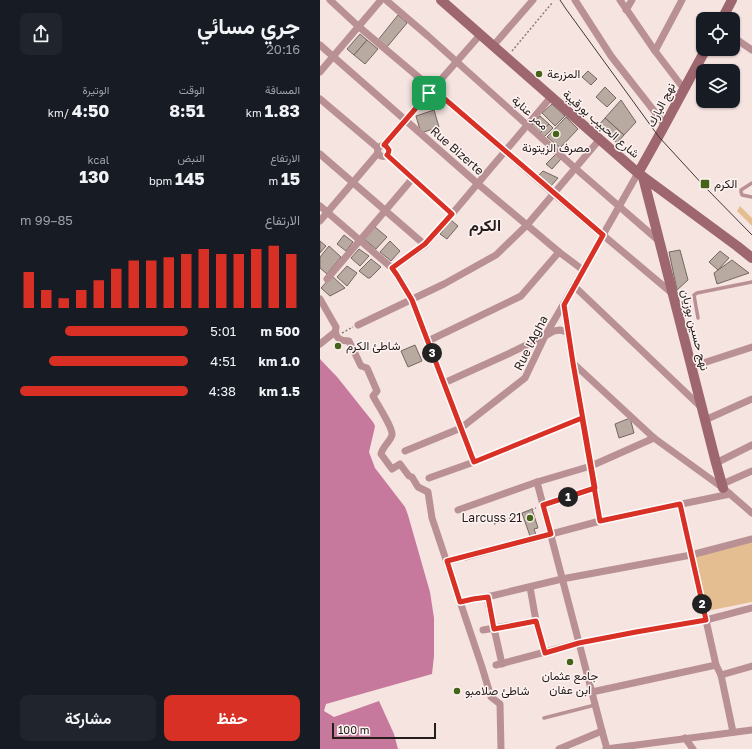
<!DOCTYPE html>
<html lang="ar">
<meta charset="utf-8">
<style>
:root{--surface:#171b24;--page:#20242c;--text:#f1f3f6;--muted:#9ea1a6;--accent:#d93025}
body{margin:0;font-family:"Golos Text",Vazirmatn,sans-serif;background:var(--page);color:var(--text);direction:rtl;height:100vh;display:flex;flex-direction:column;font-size:15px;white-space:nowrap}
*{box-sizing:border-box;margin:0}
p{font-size:13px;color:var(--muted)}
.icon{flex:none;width:22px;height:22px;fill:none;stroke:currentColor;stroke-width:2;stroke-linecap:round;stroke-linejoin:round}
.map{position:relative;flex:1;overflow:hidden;direction:ltr}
.panel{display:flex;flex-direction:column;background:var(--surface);width:320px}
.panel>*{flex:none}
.controls{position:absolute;left:376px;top:12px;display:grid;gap:8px}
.controls a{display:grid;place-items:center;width:44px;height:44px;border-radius:8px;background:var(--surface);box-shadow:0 1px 3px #0004;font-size:20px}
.scale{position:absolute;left:12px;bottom:10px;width:104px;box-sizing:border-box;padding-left:4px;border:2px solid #231d1c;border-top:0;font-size:11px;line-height:14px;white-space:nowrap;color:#231d1c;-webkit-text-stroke:3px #fef3f1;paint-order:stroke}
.pin{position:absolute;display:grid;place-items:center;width:34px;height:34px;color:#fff;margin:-17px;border-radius:8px;box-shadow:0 2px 6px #0006}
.km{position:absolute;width:20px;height:20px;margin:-10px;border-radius:50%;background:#222;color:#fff;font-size:11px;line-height:20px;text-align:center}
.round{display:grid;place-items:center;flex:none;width:42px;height:42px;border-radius:8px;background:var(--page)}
.headline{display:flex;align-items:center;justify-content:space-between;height:68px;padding:0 20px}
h1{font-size:22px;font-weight:700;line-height:30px}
.figures{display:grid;grid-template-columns:repeat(3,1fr);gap:6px;height:68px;padding:4px 20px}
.figures div{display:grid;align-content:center}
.figures b{font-size:17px;font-weight:700}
.figures small{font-size:11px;font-weight:400}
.figures p{font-size:11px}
.chart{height:112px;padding:8px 20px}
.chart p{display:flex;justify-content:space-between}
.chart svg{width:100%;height:72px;margin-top:4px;stroke:var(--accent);stroke-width:6}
.primary-button{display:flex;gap:8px;margin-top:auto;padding:8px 20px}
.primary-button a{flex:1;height:46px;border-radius:8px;background:var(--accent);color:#fff;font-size:16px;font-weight:700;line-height:46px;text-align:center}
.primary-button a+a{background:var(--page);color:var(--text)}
ul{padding:0 20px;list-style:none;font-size:13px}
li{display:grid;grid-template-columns:64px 48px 1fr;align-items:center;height:30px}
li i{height:10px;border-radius:5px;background:var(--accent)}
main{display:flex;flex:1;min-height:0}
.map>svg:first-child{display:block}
</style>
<main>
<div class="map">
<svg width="432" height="749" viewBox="0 0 432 749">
<rect width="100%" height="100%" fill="#f6e4e1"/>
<g fill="#e4bd90">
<polygon points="420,206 432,218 432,226 417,211"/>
<polygon points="432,542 432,602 387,611 375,554"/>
</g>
<polygon fill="#c7799d" points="0,359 18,378 53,422 55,426 54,431 49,452 55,468 85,507 88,515 110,592 114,618 114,656 112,674 6,704 4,711 14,717 59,701 74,734 78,749 0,749"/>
<g fill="#b8a9a1" stroke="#746760">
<polygon points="78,15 87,23 67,47 58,40"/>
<polygon points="40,34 47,40 34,55 27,49"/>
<polygon points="47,40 58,49 45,64 34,55"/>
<polygon points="268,71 277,79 271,85 262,77"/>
<polygon points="285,87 296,98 287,107 276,97"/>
<polygon points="301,100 316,122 304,135 285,118"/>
<polygon points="232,104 245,116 235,126 222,113"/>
<polygon points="114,110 119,127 101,133 96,116"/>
<polygon points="220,116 229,124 220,133 211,126"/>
<polygon points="246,117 258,129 240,148 227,137"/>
<polygon points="285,118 304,135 297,143 278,126"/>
<polygon points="229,124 233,128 224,137 220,133"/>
<polygon points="236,154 241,159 232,169 226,164"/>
<polygon points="223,171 238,178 230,187 218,176"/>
<polygon points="131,220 138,226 127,239 120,234 123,230 122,229"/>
<polygon points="55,227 67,237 56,249 44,239"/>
<polygon points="24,235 33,242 26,251 17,244"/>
<polygon points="0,241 6,246 0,253"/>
<polygon points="70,241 80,251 71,261 60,252"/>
<polygon points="9,246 21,257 7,274 0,268 0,257"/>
<polygon points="39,249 49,256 40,266 31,258"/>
<polygon points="360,250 368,280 357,290 349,252"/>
<polygon points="400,251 409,258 398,270 389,262"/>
<polygon points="51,259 61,267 50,278 48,278 39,271"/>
<polygon points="412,260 429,273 397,284 394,273"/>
<polygon points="27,266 37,273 27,286 17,277"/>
<polygon points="12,276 25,288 10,296 1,288"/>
<polygon points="95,345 102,361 88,367 81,351"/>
<polygon points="310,418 314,433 299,438 295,424"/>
<polygon points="212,509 218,528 214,529 216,535 210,536 202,513"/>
</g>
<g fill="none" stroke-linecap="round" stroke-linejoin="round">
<g stroke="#897d7b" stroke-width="1.5" stroke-dasharray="2 2" stroke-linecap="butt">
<polyline points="192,51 232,3"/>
<polyline points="22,333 33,327"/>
<polyline points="229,503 267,490"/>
<polyline points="174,524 216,508"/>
<polyline points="146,600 160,598"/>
</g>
<g stroke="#b99195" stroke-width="3.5">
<polyline points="432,183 421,190 421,192 422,195 432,197"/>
<polyline points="378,318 374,295 377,293 432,282"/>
<polyline points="224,718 275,705"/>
</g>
<g stroke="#b99195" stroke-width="7">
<polyline points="10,0 38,26 109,86"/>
<polyline points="66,0 108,36 255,168 339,241"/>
<polyline points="255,0 291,56 345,125"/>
<polyline points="300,0 335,51 364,89"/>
<polyline points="306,10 312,0"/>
<polyline points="413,37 432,50"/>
<polyline points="0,45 158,184 239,252 263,270"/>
<polyline points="173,46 213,0"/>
<polyline points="335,51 362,0"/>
<polyline points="0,72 61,0"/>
<polyline points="117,84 160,35"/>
<polyline points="119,94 233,193 353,294"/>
<polyline points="0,99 58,148"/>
<polyline points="64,145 109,93"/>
<circle cx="63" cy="151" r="5.5"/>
<polyline points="0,154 105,245"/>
<polyline points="67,155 132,214"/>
<polyline points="0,206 72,268 77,275 92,300 154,462"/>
<polyline points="0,221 58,153"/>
<polyline points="72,268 105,245 132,214 231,97"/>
<polyline points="7,279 93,178"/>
<polyline points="254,286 382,408"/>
<path d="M0,299l16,28c-2,10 3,14 13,14l12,25 6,2 10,23 -4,5c4,8 20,32 19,39 -2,7 -9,11 -11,19l11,15 8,-5 9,12 3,1 6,10 10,5 4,26 50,149 9,30 9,7 1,45"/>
<polyline points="244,305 253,363 280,521"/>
<polyline points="38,325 124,284 176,255 207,225 280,139"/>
<polyline points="108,341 201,296 239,252"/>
<polyline points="0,344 15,332"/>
<polyline points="253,363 334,438 403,488 432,513"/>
<polyline points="371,367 432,347"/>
<polyline points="124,383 188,354 225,336 234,331 240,330 248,332"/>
<polyline points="385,420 432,399"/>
<polyline points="85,451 141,428 205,378 225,336 254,286 318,173"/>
<polyline points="396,463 432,445"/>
<polyline points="109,478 154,462 262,418"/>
<polyline points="217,482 282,731 287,749"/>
<polyline points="407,482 432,471"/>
<polyline points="360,504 396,665 401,675 413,732"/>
<polyline points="138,510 217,482 271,466 334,438"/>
<polyline points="145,557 280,521 410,494"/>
<polyline points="210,587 216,621 225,653"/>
<polyline points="163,630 216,621"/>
<polyline points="182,664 167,597 242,579 371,555 432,539"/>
<polyline points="176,665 259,643 315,632 386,620 432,608"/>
<polyline points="401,675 432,666"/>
<polyline points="272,692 396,665"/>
<polyline points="365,738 373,749"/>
<polyline points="239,749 282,731"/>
<polyline points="286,749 432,730"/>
</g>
<g stroke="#9e666e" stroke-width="10">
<polyline points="121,0 318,173 417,246 432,258"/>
<polyline points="402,19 412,0"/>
<path d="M318,173c24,-41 45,-83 68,-124"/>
<polyline points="323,177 396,463 403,488"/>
</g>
<polyline stroke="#3f3736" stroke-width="1" points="240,0 246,9 339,137 384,186 432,235"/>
</g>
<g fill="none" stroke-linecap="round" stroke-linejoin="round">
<defs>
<polyline id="route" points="109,93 114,96 119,94 283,235 244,305 253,363 275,488 223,505 231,534 127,561 140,602 153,599 168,597 174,629 216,621 225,653 259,643 316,632 386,620 360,504 280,521 262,418 154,462 92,300 77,275 72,268 105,244 132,214 67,155 68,154 69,150 66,146 64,145 109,93"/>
</defs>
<use href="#route" stroke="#fff" stroke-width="8"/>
<use href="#route" stroke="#d93025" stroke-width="5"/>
</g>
<g fill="#44641a" stroke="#fef3f1" stroke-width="1.5">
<circle cx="219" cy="74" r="4"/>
<circle cx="236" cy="134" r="4"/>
<rect x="380" y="179" width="10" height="10" rx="2"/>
<circle cx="18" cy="346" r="4"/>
<circle cx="210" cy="518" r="4"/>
<circle cx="250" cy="662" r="4"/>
<circle cx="137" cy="691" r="4"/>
</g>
<g text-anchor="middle" stroke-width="3" stroke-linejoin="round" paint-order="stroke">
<g font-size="12" fill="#231d1c" stroke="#fef3f1" text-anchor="start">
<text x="227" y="78">المزرعة</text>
<text x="236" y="152" text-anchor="middle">مصرف الزيتونة</text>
<text x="394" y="188">الكرم</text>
<text x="26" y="350">شاطئ الکرم</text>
<text x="202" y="522" text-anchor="end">Larcuss 21</text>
<text x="250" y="680" text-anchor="middle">جامع عثمان<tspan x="250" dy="14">ابن عفان</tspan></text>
<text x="145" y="695">شاطئ صلامبو</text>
</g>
<g font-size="12" fill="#231d1c" stroke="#fef3f1">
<text transform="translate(341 105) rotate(-63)" y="4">نهج البارك</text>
<text transform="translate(210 113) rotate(42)" y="4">ممر عنابة</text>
<text transform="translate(281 124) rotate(41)" y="4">شارع الحبيب بورقيبة</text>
<text transform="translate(137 151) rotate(41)" y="4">Rue Bizerte</text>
<text transform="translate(375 330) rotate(76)" y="4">نهج حسين بوزيان</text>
<text transform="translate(211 343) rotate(-63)" y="4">Rue l'Agha</text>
</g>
<g font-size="16" font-weight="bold" fill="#231d1c" stroke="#fef3f1">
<text x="165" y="231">الكرم</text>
</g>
</g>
</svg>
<div class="controls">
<a><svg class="icon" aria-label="locate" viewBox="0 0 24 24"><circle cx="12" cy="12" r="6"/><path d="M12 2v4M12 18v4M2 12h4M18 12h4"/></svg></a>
<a><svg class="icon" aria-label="layers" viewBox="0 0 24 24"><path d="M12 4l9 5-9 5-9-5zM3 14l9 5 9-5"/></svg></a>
</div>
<div class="scale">100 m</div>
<div class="pin" style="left:109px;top:93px;background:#1e9e55"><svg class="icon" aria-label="arrive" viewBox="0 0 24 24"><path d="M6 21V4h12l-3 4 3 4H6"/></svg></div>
<b class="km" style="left:248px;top:497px">1</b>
<b class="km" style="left:382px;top:604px">2</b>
<b class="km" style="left:112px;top:353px">3</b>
</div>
<section class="panel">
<div class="headline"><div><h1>جري مسائي</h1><p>20:16</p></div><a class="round"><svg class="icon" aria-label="share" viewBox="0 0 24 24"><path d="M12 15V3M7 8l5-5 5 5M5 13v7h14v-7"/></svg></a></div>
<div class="figures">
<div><p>المسافة</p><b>1.83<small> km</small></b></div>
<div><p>الوقت</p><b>8:51</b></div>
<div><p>الوتيرة</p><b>4:50<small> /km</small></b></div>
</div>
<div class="figures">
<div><p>الارتفاع</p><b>15<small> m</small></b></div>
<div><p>النبض</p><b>145<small> bpm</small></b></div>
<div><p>kcal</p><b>130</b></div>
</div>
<div class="chart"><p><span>الارتفاع</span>85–99 m</p>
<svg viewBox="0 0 160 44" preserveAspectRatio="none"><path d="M5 44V22M15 44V33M25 44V38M35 44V33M45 44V27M55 44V20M65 44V15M75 44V15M85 44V13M95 44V11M105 44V8M115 44V11M125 44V11M135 44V8M145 44V6M155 44V11"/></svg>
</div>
<ul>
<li><b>500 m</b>5:01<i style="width:73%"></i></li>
<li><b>1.0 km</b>4:51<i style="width:83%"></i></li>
<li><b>1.5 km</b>4:38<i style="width:100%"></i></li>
</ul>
<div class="primary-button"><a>حفظ</a><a>مشاركة</a></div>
</section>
</main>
